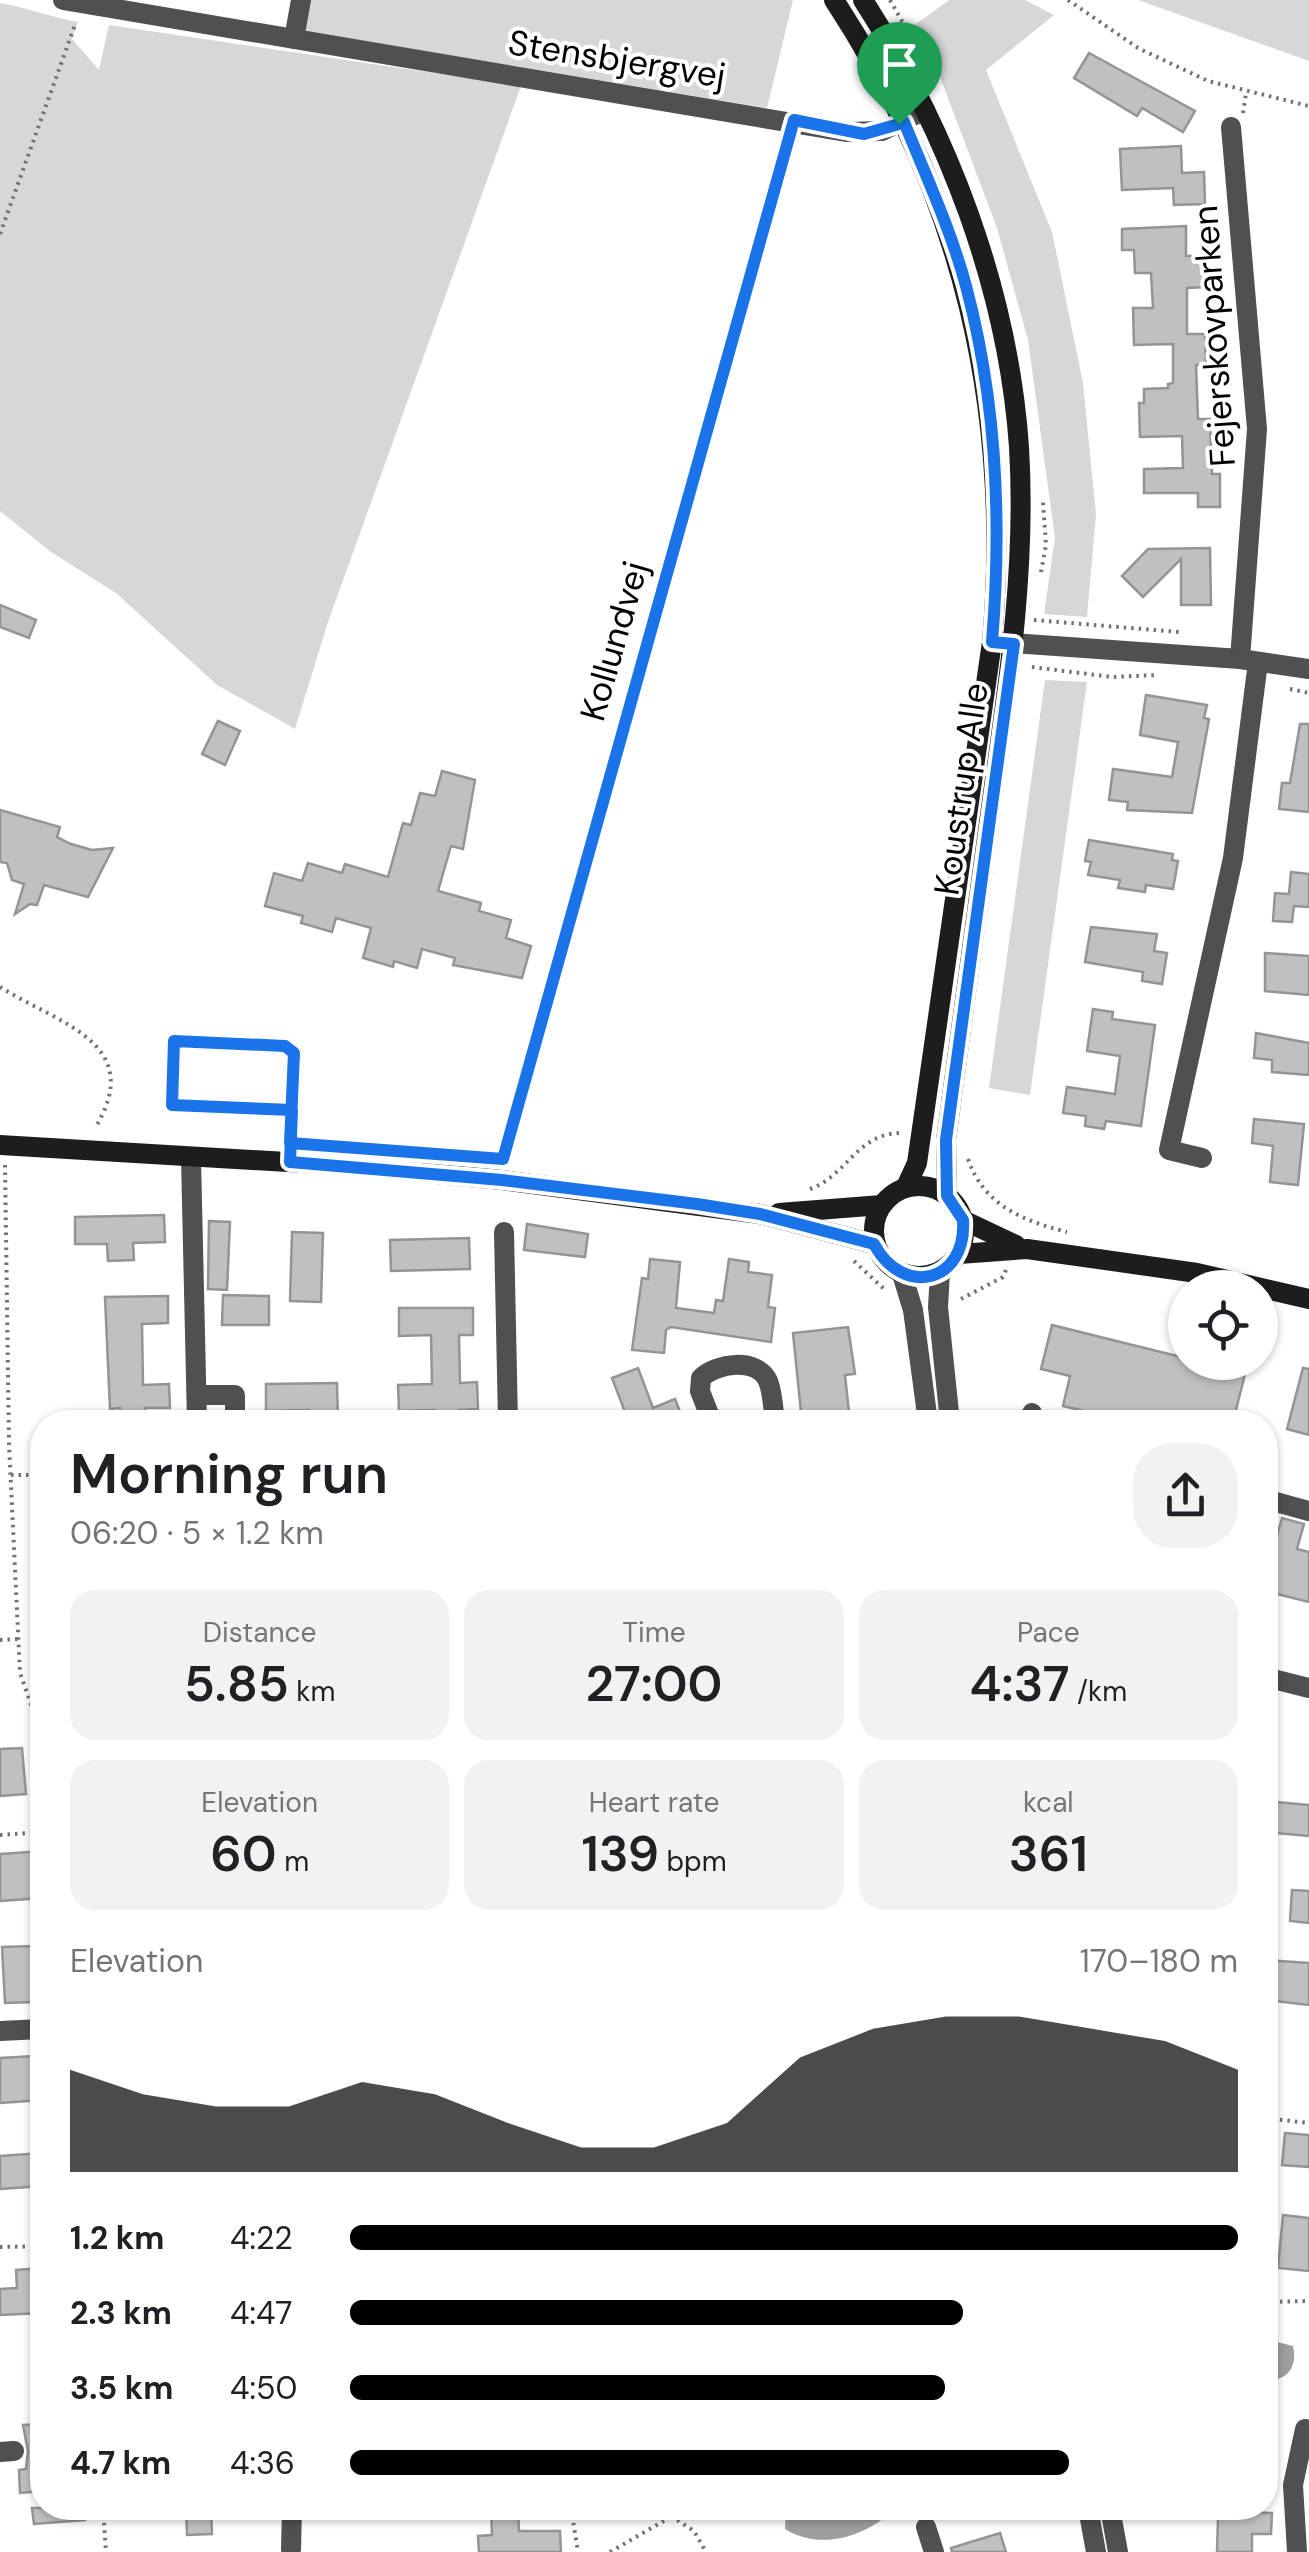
<!DOCTYPE html>
<meta charset="utf-8">
<style>
:root{--surface:#fff;--page:#f2f2f2;--text:#202124;--muted:#757577;--accent:#000}
body{margin:0;font-family:"DM Sans",sans-serif;background:var(--page);color:var(--text);height:100vh;display:flex;flex-direction:column;font-size:38px;white-space:nowrap}
*{box-sizing:border-box;margin:0}
p{font-size:32px;color:var(--muted)}
.icon{flex:none;width:55px;height:55px;fill:none;stroke:currentColor;stroke-width:2;stroke-linecap:round;stroke-linejoin:round}
.map{position:relative;flex:1;overflow:hidden}
.details{position:absolute;left:30px;top:1410px;width:1248px;height:1110px;display:flex;flex-direction:column;background:var(--surface);border-radius:40px;box-shadow:0 2px 8px #0004}
.details>*{flex:none}
.tools{position:absolute;left:1168px;top:1270px;display:grid;gap:20px}
.tools a{display:grid;place-items:center;width:110px;height:110px;border-radius:50%;background:var(--surface);box-shadow:0 2px 8px #0004;font-size:50px}
.pin{position:absolute;display:grid;place-items:center;width:85px;height:85px;color:#fff;margin:-102px -42px;border-radius:50% 50% 50% 0;rotate:-45deg;box-shadow:0 0 10px #0007}
.pin .icon{rotate:45deg}
.round{display:grid;place-items:center;flex:none;width:105px;height:105px;border-radius:40px;background:var(--page)}
.overview{display:flex;align-items:center;justify-content:space-between;height:170px;padding:0 40px}
h1{font-size:55px;font-weight:600;line-height:75px}
.metrics{display:grid;grid-template-columns:repeat(3,1fr);gap:15px;height:170px;padding:10px 40px}
.metrics div{display:grid;align-content:center;border-radius:25px;background:var(--page);text-align:center}
.metrics b{font-size:50px;font-weight:600}
.metrics small{font-size:28px;font-weight:400}
.metrics p{font-size:28px}
.chart{height:280px;padding:20px 40px}
.chart p{display:flex;justify-content:space-between}
.chart svg{width:100%;height:180px;margin-top:10px;fill:var(--accent);opacity:.7}
ul{padding:0 40px;list-style:none;font-size:32px}
li{display:grid;grid-template-columns:160px 120px 1fr;align-items:center;height:75px}
li i{height:25px;border-radius:12px;background:var(--accent)}
.map>svg:first-child{display:block}
</style>
<div class="map">
<svg width="1309" height="2552" viewBox="0 0 1309 2552">
<rect width="100%" height="100%" fill="#fff"/>
<g fill="#d7d7d7">
<polygon points="308,0 793,0 767,108 302,31"/>
<polygon points="949,0 1025,0 1054,15 986,70 1052,232 1083,383 1096,514 1087,617 1044,614 1055,538 1028,340 997,228 934,61 915,25"/>
<polygon points="1138,0 1309,0 1309,61"/>
<path d="M0,3c28,5 51,14 78,19l-6,17 27,31 10,-45 412,61 -193,536 -33,107 -78,-44 -101,-92 -65,-41 -51,-41z"/>
<polygon points="1045,680 1087,682 1030,1095 989,1088"/>
</g>
<g fill="#9e9e9e">
<path d="M1265,2339l28,7c5,21 -6,36 -28,34z"/>
<path d="M786,2508h108v2c-30,27 -73,41 -109,19z"/>
</g>
<g fill="#c0c0c0" stroke="#949494" stroke-width="2.5">
<polygon points="1089,53 1195,111 1183,132 1142,108 1137,116 1074,78"/>
<polygon points="1181,146 1182,173 1204,172 1205,204 1174,205 1173,188 1122,190 1120,149"/>
<polygon points="1186,226 1186,256 1205,255 1206,287 1187,288 1187,334 1205,334 1206,365 1196,365 1198,419 1210,419 1212,474 1220,474 1220,507 1198,507 1198,493 1144,493 1144,469 1183,468 1182,436 1140,437 1139,403 1144,403 1144,389 1168,388 1168,384 1173,383 1173,344 1134,345 1133,308 1153,308 1151,273 1135,273 1134,250 1122,250 1122,229"/>
<polygon points="1210,548 1211,605 1181,605 1181,559 1143,597 1122,576 1148,549"/>
<polygon points="0,605 36,620 29,638 0,627"/>
<polygon points="1146,695 1207,705 1204,718 1209,719 1192,813 1127,810 1128,802 1109,800 1113,769 1172,777 1178,742 1140,735"/>
<polygon points="218,721 240,731 225,765 202,754"/>
<polygon points="1300,724 1309,724 1309,812 1279,809 1282,783 1290,783"/>
<polygon points="442,771 475,780 463,849 451,846 438,891 481,903 479,911 511,920 506,938 531,946 522,978 453,965 455,958 422,949 417,968 394,961 393,967 363,958 371,928 336,918 332,932 301,923 303,916 265,906 274,873 302,881 308,863 342,873 345,864 388,877 403,823 411,825 420,793 435,796"/>
<polygon points="0,810 60,827 57,837 71,844 92,850 113,848 88,897 44,885 37,905 30,904 15,914 24,884 12,880 7,863 0,862"/>
<polygon points="1089,840 1173,854 1172,860 1178,861 1173,889 1146,885 1145,892 1118,888 1120,880 1088,875 1091,862 1085,861"/>
<polygon points="1291,872 1309,874 1309,907 1294,906 1292,922 1273,921 1275,893 1289,894"/>
<polygon points="1091,927 1157,934 1154,951 1167,953 1162,984 1142,981 1143,972 1085,962"/>
<polygon points="1265,953 1309,956 1309,995 1265,991"/>
<polygon points="1093,1009 1113,1012 1112,1019 1155,1025 1141,1126 1106,1121 1104,1129 1085,1126 1086,1116 1063,1113 1067,1087 1115,1094 1120,1056 1087,1051"/>
<polygon points="1256,1033 1309,1043 1309,1075 1272,1072 1272,1060 1254,1058"/>
<polygon points="1254,1119 1304,1124 1298,1185 1270,1182 1273,1146 1252,1143"/>
<polygon points="164,1215 165,1242 133,1243 134,1260 108,1261 107,1244 75,1244 75,1217"/>
<polygon points="209,1221 230,1222 227,1290 208,1289"/>
<polygon points="527,1224 588,1234 585,1257 524,1250"/>
<polygon points="292,1232 323,1233 321,1302 290,1301"/>
<polygon points="469,1238 470,1269 391,1271 390,1240"/>
<polygon points="650,1259 680,1262 676,1308 714,1313 716,1300 723,1301 729,1259 749,1262 748,1272 772,1275 768,1307 775,1308 771,1342 671,1327 666,1330 664,1353 632,1350 642,1278 648,1279"/>
<polygon points="223,1295 269,1296 269,1325 222,1325"/>
<polygon points="168,1296 168,1323 142,1324 143,1385 169,1384 170,1408 145,1408 145,1422 120,1422 120,1408 110,1409 105,1297"/>
<polygon points="399,1308 473,1308 473,1335 459,1335 460,1383 477,1382 478,1409 459,1410 459,1422 435,1422 435,1410 399,1411 398,1385 432,1384 431,1335 399,1336"/>
<polygon points="1052,1325 1185,1358 1185,1362 1245,1374 1233,1422 1130,1422 1063,1406 1070,1376 1041,1369"/>
<polygon points="848,1327 855,1374 845,1375 850,1422 802,1422 793,1333"/>
<polygon points="638,1368 653,1408 675,1399 684,1422 618,1422 627,1417 612,1378"/>
<polygon points="1303,1368 1309,1369 1309,1435 1287,1429"/>
<polygon points="337,1383 338,1422 309,1422 309,1410 266,1411 266,1384"/>
<polygon points="1282,1518 1304,1524 1297,1549 1309,1552 1309,1602 1265,1591 1265,1541 1275,1543"/>
<polygon points="22,1748 26,1794 0,1796 0,1749"/>
<polygon points="1265,1801 1309,1805 1309,1836 1265,1832"/>
<polygon points="42,1851 42,1898 0,1901 0,1854"/>
<polygon points="1292,1890 1309,1891 1309,1923 1290,1921"/>
<polygon points="33,1946 36,2002 5,2003 2,1947"/>
<polygon points="1265,1960 1309,1963 1309,2005 1265,2000"/>
<polygon points="34,2056 42,2058 42,2100 0,2103 0,2058"/>
<polygon points="1285,2133 1309,2135 1309,2167 1282,2165"/>
<polygon points="42,2153 42,2186 0,2189 0,2156"/>
<polygon points="1283,2215 1309,2218 1309,2271 1278,2268"/>
<polygon points="42,2268 42,2313 0,2315 0,2289 17,2288 16,2270"/>
<polygon points="42,2424 42,2491 20,2493 19,2470 26,2469 28,2451 23,2425"/>
<polygon points="32,2508 84,2508 85,2520 34,2524"/>
<polygon points="186,2508 211,2508 212,2534 187,2535"/>
<polygon points="491,2508 518,2508 519,2531 560,2531 561,2552 479,2552 478,2536 492,2535"/>
<polygon points="1234,2512 1272,2513 1271,2534 1252,2534 1252,2552 1217,2552 1218,2518 1234,2518"/>
<polygon points="1000,2533 1006,2552 952,2552 951,2548"/>
</g>
<g fill="none" stroke-linecap="round" stroke-linejoin="round">
<g stroke="#727272" stroke-width="4" stroke-dasharray="2.5 5" stroke-linecap="butt">
<polyline points="890,0 934,78"/>
<polyline points="1068,0 1138,48 1208,81 1309,106"/>
<polyline points="1243,113 1246,93"/>
<polyline points="0,234 76,22"/>
<polyline points="1041,572 1046,545 1043,502"/>
<polyline points="1034,620 1179,632"/>
<polyline points="1032,667 1112,677 1157,675"/>
<polyline points="1290,689 1309,693"/>
<path d="M0,987c59,37 147,56 95,141"/>
<path d="M968,1159c16,47 56,62 99,73"/>
<polyline points="503,1160 788,144"/>
<polyline points="5,1165 9,1444 20,1673 42,1736"/>
<path d="M810,1189c37,-13 47,-56 91,-56"/>
<polyline points="854,1261 884,1289"/>
<polyline points="961,1299 1003,1277 1006,1270"/>
<polyline points="11,1475 42,1475"/>
<polyline points="0,1640 18,1639"/>
<polyline points="0,1835 42,1832"/>
<polyline points="1265,2118 1309,2123"/>
<polyline points="0,2247 42,2246"/>
<polyline points="1265,2302 1309,2301"/>
<polyline points="103,2508 106,2552"/>
<polyline points="571,2508 578,2552"/>
<polyline points="671,2516 694,2531 706,2552"/>
<polyline points="610,2552 686,2508"/>
</g>
<polyline stroke="#505050" stroke-width="11" points="290,1163 294,1053 285,1046 174,1041 172,1105 292,1110"/>
<g stroke="#505050" stroke-width="20">
<polyline points="63,0 846,132 882,131 925,110"/>
<polyline points="294,39 301,0"/>
<polyline points="1231,127 1257,429 1240,659"/>
<polyline points="997,642 1240,659 1309,669"/>
<polyline points="191,1158 197,1422"/>
<polyline points="1202,1158 1169,1150 1233,858 1258,662"/>
<polyline points="504,1232 508,1422"/>
<polyline points="940,1272 938,1307 950,1422"/>
<polyline points="902,1274 913,1310 928,1422"/>
<polyline points="197,1395 235,1395 235,1422"/>
<path d="M712,1422l-12,-31 1,-13c15,-15 56,-21 67,3 5,12 5,28 7,41"/>
<polyline points="1029,1422 1032,1413"/>
<polyline points="1265,1499 1309,1511"/>
<polyline points="1265,1677 1309,1688"/>
<polyline points="0,2031 42,2029"/>
<polyline points="0,2452 14,2451"/>
<polyline points="1088,2508 1096,2552"/>
<polyline points="1110,2508 1118,2552"/>
<polyline points="926,2527 934,2552"/>
<polyline points="291,2549 292,2508"/>
<polyline points="1297,2552 1293,2485 1305,2429"/>
</g>
<g stroke="#1d1d1d" stroke-width="20">
<path d="M834,0c129,197 178,408 158,642l-75,521 -11,24"/>
<path d="M863,0c85,132 145,289 156,447 7,115 -9,226 -25,339 -16,118 -32,236 -48,354l1,55"/>
<polyline points="0,1145 338,1165 502,1180 760,1214 874,1244"/>
<circle cx="919" cy="1231" r="45"/>
<polyline points="779,1213 882,1205"/>
<polyline points="963,1220 1016,1245"/>
<polyline points="959,1254 1027,1249 1197,1273 1309,1299"/>
</g>
</g>
<g fill="none" stroke-linecap="round" stroke-linejoin="round">
<defs>
<path id="route" d="M899,124l-35,10 -70,-14 -291,1039 -213,-16 4,-90 -9,-7 -111,-5 -2,64 120,5 -2,52 212,18 195,24 63,10 114,30c29,54 93,39 89,-24l-16,-24 -1,-56 68,-496 -22,-2c10,-120 5,-240 -26,-356 -15,-56 -40,-110 -62,-164l-5,2"/>
</defs>
<use href="#route" stroke="#fff" stroke-width="20"/>
<use href="#route" stroke="#1a73e8" stroke-width="12"/>
</g>
<g text-anchor="middle" stroke-width="8" stroke-linejoin="round" paint-order="stroke">
<g font-size="35" fill="#000" stroke="#fff">
<text transform="translate(617 59) rotate(9)" y="12">Stensbjergvej</text>
<text transform="translate(1214 336) rotate(-94)" y="12">Fejerskovparken</text>
<text transform="translate(614 641) rotate(-74)" y="12">Kollundvej</text>
<text transform="translate(961 789) rotate(-82)" y="12">Koustrup Alle</text>
</g>
</g>
</svg>
<div class="tools">
<a><svg class="icon" aria-label="locate" viewBox="0 0 24 24"><circle cx="12" cy="12" r="6"/><path d="M12 2v4M12 18v4M2 12h4M18 12h4"/></svg></a>
</div>
<div class="pin" style="left:899px;top:124px;background:#1e9e55"><svg class="icon" aria-label="arrive" viewBox="0 0 24 24"><path d="M6 21V4h12l-3 4 3 4H6"/></svg></div>
<section class="details">
<div class="overview"><div><h1>Morning run</h1><p>06:20 · 5 × 1.2 km</p></div><a class="round"><svg class="icon" aria-label="share" viewBox="0 0 24 24"><path d="M12 15V3M7 8l5-5 5 5M5 13v7h14v-7"/></svg></a></div>
<div class="metrics">
<div><p>Distance</p><b>5.85<small> km</small></b></div>
<div><p>Time</p><b>27:00</b></div>
<div><p>Pace</p><b>4:37<small> /km</small></b></div>
</div>
<div class="metrics">
<div><p>Elevation</p><b>60<small> m</small></b></div>
<div><p>Heart rate</p><b>139<small> bpm</small></b></div>
<div><p>kcal</p><b>361</b></div>
</div>
<div class="chart"><p><span>Elevation</span>170–180 m</p>
<svg viewBox="0 0 160 44" preserveAspectRatio="none"><path d="M0 44V19L10 25L20 28L30 28L40 22L50 25L60 32L70 38L80 38L90 32L100 16L110 9L120 6L130 6L140 9L150 12L160 19V44z"/></svg>
</div>
<ul>
<li><b>1.2 km</b>4:22<i style="width:100%"></i></li>
<li><b>2.3 km</b>4:47<i style="width:69%"></i></li>
<li><b>3.5 km</b>4:50<i style="width:67%"></i></li>
<li><b>4.7 km</b>4:36<i style="width:81%"></i></li>
</ul>
</section>
</div>
